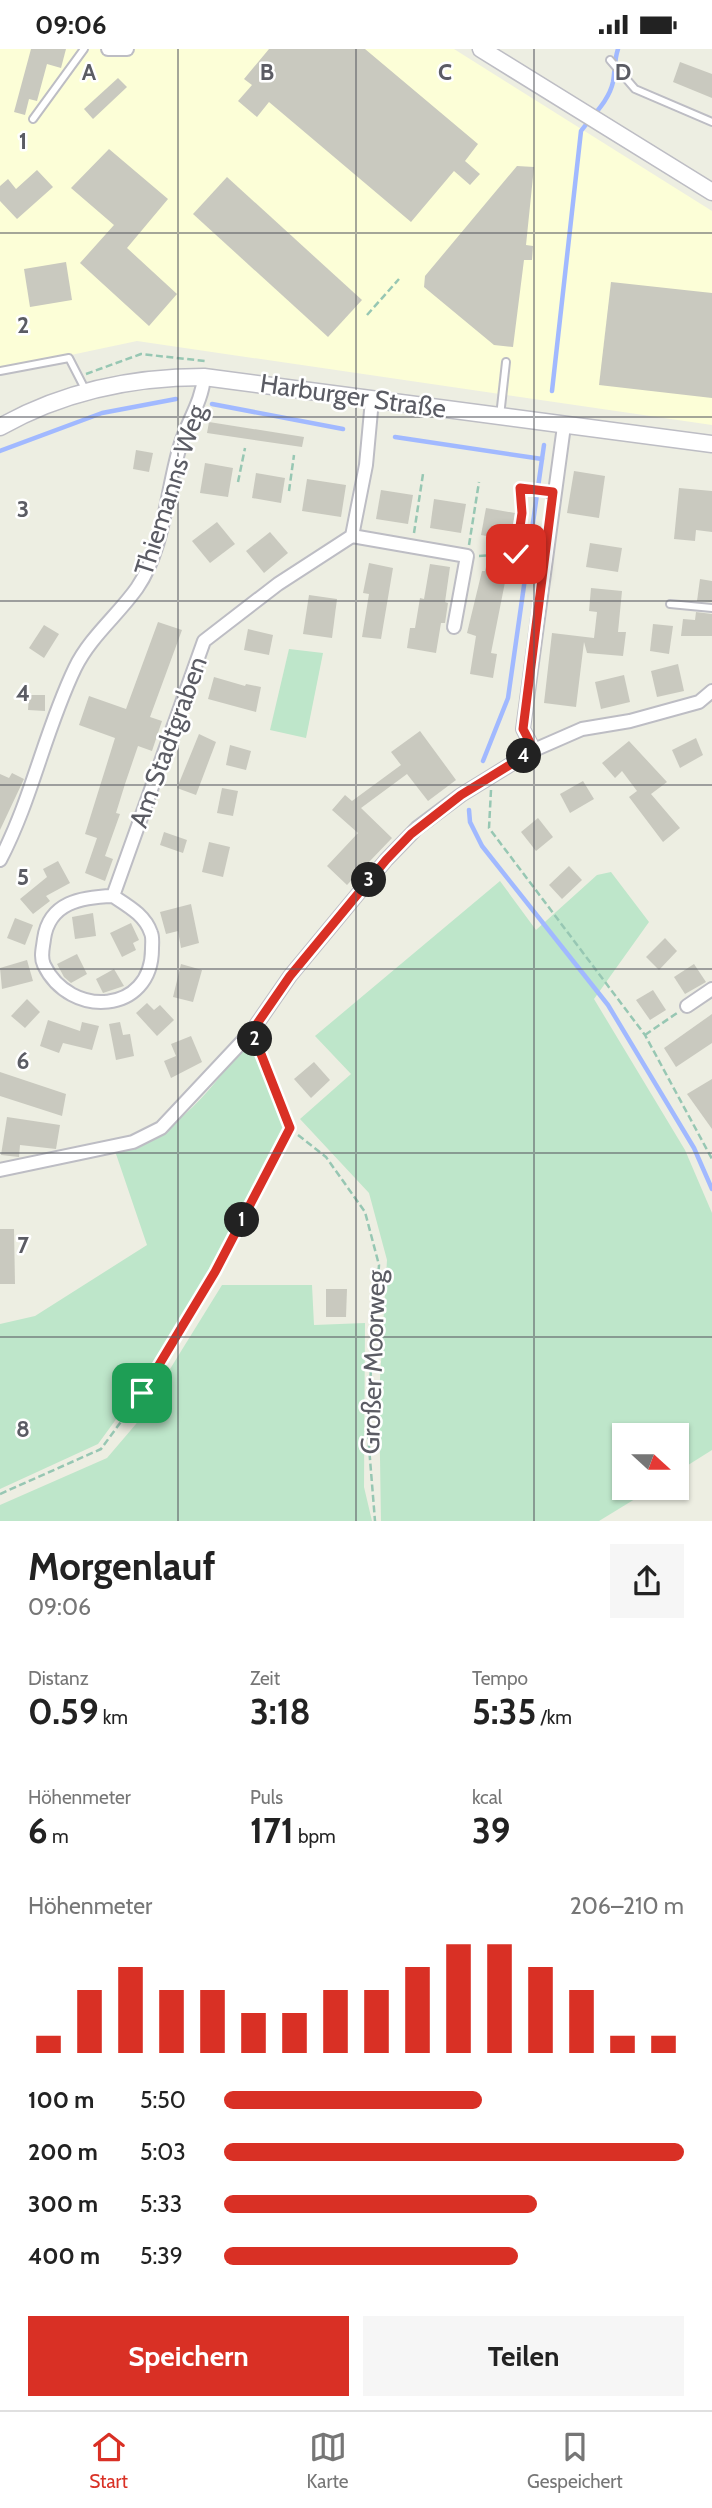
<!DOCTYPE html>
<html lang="de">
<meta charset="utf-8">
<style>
:root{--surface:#fff;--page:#f6f6f6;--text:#222;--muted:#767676;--line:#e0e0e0;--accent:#d93025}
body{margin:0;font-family:Cabin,sans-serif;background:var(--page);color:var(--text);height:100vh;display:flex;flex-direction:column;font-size:26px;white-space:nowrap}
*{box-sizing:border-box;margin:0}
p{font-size:23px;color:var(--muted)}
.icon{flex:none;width:38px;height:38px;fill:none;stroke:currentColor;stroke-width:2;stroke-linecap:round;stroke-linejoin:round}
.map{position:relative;height:1472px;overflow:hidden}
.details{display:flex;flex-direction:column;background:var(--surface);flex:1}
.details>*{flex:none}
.needle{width:46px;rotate:111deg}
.buttons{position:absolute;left:612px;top:1374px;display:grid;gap:14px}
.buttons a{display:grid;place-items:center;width:77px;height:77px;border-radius:0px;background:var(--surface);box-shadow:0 2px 5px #0004;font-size:35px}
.pin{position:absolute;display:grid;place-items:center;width:60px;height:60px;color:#fff;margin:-30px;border-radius:14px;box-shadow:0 4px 10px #0006}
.km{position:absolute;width:35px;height:35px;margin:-18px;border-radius:50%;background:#222;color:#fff;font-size:19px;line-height:35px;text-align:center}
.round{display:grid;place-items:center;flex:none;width:74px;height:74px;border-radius:0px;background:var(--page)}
.overview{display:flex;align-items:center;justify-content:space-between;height:119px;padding:0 28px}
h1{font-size:38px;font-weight:800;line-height:52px}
.stats{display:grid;grid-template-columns:repeat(3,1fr);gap:10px;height:119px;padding:7px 28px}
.stats div{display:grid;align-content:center}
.stats b{font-size:35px;font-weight:800}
.stats small{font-size:19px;font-weight:400}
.stats p{font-size:19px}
.chart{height:196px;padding:14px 28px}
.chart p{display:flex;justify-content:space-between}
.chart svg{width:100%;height:126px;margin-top:7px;stroke:var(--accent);stroke-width:6}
.primary-button{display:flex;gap:14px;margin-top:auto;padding:14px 28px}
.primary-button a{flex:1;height:80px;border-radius:0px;background:var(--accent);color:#fff;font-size:28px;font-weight:800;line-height:80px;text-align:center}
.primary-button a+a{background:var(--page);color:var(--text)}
ul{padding:0 28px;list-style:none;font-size:23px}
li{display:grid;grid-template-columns:112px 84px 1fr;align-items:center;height:52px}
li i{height:18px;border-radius:9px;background:var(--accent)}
.status{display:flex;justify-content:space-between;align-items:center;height:49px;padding:0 35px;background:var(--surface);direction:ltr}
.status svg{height:19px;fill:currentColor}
.menu{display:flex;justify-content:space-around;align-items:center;height:98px;border-top:2px solid var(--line);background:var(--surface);font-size:19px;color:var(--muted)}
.menu a{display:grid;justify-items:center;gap:4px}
.menu .selected{color:var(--accent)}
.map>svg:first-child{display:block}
</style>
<div class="status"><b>09:06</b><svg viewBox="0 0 49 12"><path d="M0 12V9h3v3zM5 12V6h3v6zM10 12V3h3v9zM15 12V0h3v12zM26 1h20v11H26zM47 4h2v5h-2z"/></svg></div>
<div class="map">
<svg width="712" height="1472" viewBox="0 0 712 1472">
<rect width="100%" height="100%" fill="#edeee2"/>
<polygon fill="#fcfed7" points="0,0 454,0 712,162 712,376 137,292 0,321"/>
<g fill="#bee6ca">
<polygon points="289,600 323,604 306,689 270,681"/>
<polygon points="611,823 649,873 594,950 685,1101 712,1164 712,1401 677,1423 677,1386 625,1386 625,1438 653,1439 599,1472 381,1472 379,1347 387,1211 369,1144 300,1070 351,1025 315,987 500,832 536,881 597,826"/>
<path d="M251,987l33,92 -72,142 -76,122 -38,52 -98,45v-165l35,-8 112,-71 -32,-94c64,-14 98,-65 136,-115z"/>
<polygon points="222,1236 312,1236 314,1276 365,1274 364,1438 372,1472 0,1472 0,1456 107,1409 136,1375"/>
</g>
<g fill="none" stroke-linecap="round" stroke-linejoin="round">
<g stroke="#a1b9ff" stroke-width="4.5">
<path d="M552,342l29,-260c11,-15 28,-30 32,-49 2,-11 1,-21 5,-33"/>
<polyline points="212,355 343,380"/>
<polyline points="395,388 542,410"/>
<polyline points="0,402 102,364 176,350"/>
<polyline points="483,712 508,649 544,396"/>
<polyline points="469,761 470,773 482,797 608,956 694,1099 712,1140"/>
</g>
</g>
<g fill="#c9c9bf">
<polygon points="31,0 66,0 61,19 47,15 37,52 29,50 25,66 14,63"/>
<polygon points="269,0 365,0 478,95 465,112 480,125 470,136 454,122 411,173 269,53 257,68 238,52 252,36 244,30"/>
<polygon points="680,13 712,25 712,49 673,33"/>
<polygon points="118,29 127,38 93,70 84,60"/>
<polygon points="109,100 168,150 127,199 177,245 149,277 80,214 114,176 71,139"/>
<polygon points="517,117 534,118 526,196 533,197 532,211 524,211 513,298 494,296 424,238 425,227"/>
<polygon points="37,121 53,138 17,170 0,152 0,137 8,130 16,140"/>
<polygon points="227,128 362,251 328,288 193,165"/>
<polygon points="66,213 72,251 30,258 24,220"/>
<polygon points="611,233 712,244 712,349 599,336"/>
<polygon points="209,373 304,388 302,398 207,384"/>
<polygon points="136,401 153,404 149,423 133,420"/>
<polygon points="205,414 233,419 228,448 200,444"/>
<polygon points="574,422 605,427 599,469 567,464"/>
<polygon points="256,424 285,429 281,454 252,449"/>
<polygon points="307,430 346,436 341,468 302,462"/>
<polygon points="679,439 712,442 712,483 696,481 695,492 674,490"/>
<polygon points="381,441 413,446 408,475 376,470"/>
<polygon points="434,450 466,455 461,484 430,479"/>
<polygon points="486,459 515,464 510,491 481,486"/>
<polygon points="217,473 235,495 210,514 192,492"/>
<polygon points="270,483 288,504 264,524 246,502"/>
<polygon points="590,494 622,499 618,523 586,518"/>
<polygon points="369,514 393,519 381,590 362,588 369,545 363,544"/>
<polygon points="487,514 508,518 491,604 497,605 493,629 470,625 476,587 467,584 482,522 485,522"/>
<polygon points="430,515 450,518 445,553 448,554 445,574 441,574 436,604 407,599 410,579 415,579 420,549 424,550"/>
<polygon points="700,530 712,532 712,553 697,552"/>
<polygon points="591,539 622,542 618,583 626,583 623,607 587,604 584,593 576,658 544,654 552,584 594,589 597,563 589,562"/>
<polygon points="309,546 337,550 332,589 303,585"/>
<polygon points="696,563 712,565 712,587 681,587 683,570 695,571"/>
<polygon points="158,573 182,581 150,668 162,672 152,702 138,697 125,735 116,764 120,765 105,807 113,810 105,832 85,824 97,789 85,785 115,689 79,676 89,647 126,660"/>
<polygon points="653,575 673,577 669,605 650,602"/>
<polygon points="44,576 59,585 44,609 29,599"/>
<polygon points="248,580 273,586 269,606 244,601"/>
<polygon points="678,615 684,642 657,648 651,622"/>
<polygon points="624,626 630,653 601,660 595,633"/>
<polygon points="214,628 245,637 246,635 261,638 256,663 208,650"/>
<polygon points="29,646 45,646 45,662 28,661"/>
<polygon points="420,682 456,731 428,752 407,725 361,759 392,789 347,836 327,817 358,784 332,761 345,746 352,752 401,716 391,703"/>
<polygon points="199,685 216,693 196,746 177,739"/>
<polygon points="696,689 703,706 680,719 672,701"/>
<polygon points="629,692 667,733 651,745 680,779 663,793 629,748 637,742 622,722 615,729 602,714"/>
<polygon points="230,696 251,702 246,721 226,716"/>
<polygon points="12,724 24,730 0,781 0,725 9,729"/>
<polygon points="583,732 594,750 570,764 560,745"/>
<polygon points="222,739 238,742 233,767 217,764"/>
<polygon points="538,769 553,788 536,802 521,783"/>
<polygon points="164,783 187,791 183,804 160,796"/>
<polygon points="209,793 230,798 223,828 202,823"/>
<polygon points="58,812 70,834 46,847 50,852 33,865 20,850 47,828 43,820"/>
<polygon points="569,817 582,831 562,850 549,836"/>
<polygon points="191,855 199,894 181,899 178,882 166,885 160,863"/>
<polygon points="93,864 96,887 75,890 72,868"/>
<polygon points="15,869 33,876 25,896 7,889"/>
<polygon points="131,874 139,891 133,894 136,901 122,908 110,884"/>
<polygon points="665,889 677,902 659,921 646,908"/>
<polygon points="77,905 87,925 71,934 64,928 57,915"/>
<polygon points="27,911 33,932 2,940 0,919"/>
<polygon points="181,915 202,921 193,953 173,948"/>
<polygon points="694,915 706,933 685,945 674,928"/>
<polygon points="114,920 124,937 103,944 96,930"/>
<polygon points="653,941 666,961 650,971 636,951"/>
<polygon points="27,950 40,963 25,979 11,967"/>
<polygon points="147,954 154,961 160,956 174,971 157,987 136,964"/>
<polygon points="712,965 712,994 676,1018 664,999"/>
<polygon points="48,971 80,982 82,973 99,977 92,1001 63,994 59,1004 40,997"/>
<polygon points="120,973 123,986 130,985 134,1007 116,1011 109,975"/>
<polygon points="191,987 202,1013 171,1029 164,1012 176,1007 171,995"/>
<polygon points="314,1013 330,1031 311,1049 294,1030"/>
<polygon points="0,1023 66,1045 62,1067 0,1047"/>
<polygon points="712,1030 712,1080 687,1045"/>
<polygon points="7,1068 60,1076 56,1100 20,1096 19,1108 1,1106"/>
<polygon points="0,1180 14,1180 15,1235 0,1235"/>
<polygon points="326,1240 347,1240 346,1268 326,1268"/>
</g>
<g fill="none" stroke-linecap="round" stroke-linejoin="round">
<defs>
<g id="service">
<polyline points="610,11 635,40 712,73"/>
<polyline points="33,70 84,0"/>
<polyline points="0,322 69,309 86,342"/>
<polyline points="500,367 506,313"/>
<polyline points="670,555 712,559"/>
<polyline points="252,982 290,1079"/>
</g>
<g id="minor">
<polyline points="108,0 127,0"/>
<polyline points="352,487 467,507 454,578"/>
<polyline points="534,701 523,680 564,377"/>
<path d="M0,811c32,-61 45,-130 75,-192 15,-31 43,-53 62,-80 28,-41 29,-96 43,-142 7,-24 22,-44 24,-69"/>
<path d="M113,847c15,10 32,19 38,37 2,4 1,11 1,16 0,65 -82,70 -108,16 -4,-8 -1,-17 0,-26 5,-37 38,-42 69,-43l91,-255 74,-57 74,-48 14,-71 6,-65"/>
<polyline points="687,957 712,940"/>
<polyline points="0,1121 133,1093 161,1079 252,982 290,927 386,811 417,779 461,746 534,701 582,680 630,672 699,653 712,642"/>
</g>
<g id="tertiary">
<polyline points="481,0 712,143"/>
<path d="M0,378c62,-35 133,-50 204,-50l508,67"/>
</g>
</defs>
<use href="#service" stroke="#bdbdc4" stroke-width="10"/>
<use href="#minor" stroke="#bdbdc4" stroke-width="16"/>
<use href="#tertiary" stroke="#bdbdc4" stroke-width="19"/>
<g stroke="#97c7b3" stroke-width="2.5" stroke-dasharray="7 3.5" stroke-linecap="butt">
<polyline points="367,266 399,230"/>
<polyline points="86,325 141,305 205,312"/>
<polyline points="238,433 245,399"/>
<polyline points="289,442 294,406"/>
<polyline points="414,484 423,425"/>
<polyline points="469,496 479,433"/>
<polyline points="479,507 516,505 522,464 520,439 543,442"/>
<polyline points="491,741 489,779 645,986 712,1110"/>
<polyline points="645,986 677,964"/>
<polyline points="298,1086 326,1108 365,1163 379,1216 367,1373 375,1472"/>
<polyline points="0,1445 101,1400 142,1344 215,1223 285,1089"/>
</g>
<use href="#service" stroke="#fff" stroke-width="6"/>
<use href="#minor" stroke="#fff" stroke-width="12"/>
<use href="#tertiary" stroke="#fff" stroke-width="16"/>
</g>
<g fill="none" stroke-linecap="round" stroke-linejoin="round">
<defs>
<polyline id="route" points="142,1344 215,1223 290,1079 252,982 290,927 386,811 411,785 461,746 534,701 523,680 553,443 520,439 522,464 516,505"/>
</defs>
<use href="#route" stroke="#fff" stroke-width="14"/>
<use href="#route" stroke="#d93025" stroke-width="9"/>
</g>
<path fill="none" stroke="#5b5c64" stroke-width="2" stroke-opacity="0.55" d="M178,0v1472M356,0v1472M534,0v1472M0,184h712M0,368h712M0,552h712M0,736h712M0,920h712M0,1104h712M0,1288h712"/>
<g text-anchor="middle" stroke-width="5" stroke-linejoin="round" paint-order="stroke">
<g font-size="26" fill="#5b5c64" stroke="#fff">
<text transform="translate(353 347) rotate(8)" y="9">Harburger Straße</text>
<text transform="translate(170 441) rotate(-72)" y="9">Thiemanns Weg</text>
<text transform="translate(168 693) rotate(-70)" y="9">Am Stadtgraben</text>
<text transform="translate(373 1313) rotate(-88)" y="9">Großer Moorweg</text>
</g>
</g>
<g font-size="23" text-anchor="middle" font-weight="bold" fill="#5b5c64" stroke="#fff" stroke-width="5" stroke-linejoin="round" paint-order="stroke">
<text x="89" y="31">A</text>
<text x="267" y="31">B</text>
<text x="445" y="31">C</text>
<text x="623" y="31">D</text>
<text x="23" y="100">1</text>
<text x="23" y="284">2</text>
<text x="23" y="468">3</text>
<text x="23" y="652">4</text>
<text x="23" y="836">5</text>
<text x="23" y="1020">6</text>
<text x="23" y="1204">7</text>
<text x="23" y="1388">8</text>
</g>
</svg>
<div class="buttons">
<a><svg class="needle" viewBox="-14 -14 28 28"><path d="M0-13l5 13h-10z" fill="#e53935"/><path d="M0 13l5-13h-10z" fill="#767676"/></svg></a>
</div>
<div class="pin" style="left:142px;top:1344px;background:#1e9e55"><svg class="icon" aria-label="arrive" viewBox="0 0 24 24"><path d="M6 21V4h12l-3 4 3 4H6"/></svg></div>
<div class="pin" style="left:516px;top:505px;background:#d93025"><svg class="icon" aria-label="check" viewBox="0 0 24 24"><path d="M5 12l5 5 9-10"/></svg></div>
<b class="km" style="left:242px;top:1171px">1</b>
<b class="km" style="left:255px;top:990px">2</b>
<b class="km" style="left:369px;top:831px">3</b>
<b class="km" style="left:524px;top:707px">4</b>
</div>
<section class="details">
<div class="overview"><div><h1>Morgenlauf</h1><p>09:06</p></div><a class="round"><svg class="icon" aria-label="share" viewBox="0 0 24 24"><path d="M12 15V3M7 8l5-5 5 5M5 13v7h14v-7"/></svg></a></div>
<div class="stats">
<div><p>Distanz</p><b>0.59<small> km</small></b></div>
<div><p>Zeit</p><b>3:18</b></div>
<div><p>Tempo</p><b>5:35<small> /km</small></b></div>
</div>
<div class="stats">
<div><p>Höhenmeter</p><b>6<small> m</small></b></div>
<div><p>Puls</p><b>171<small> bpm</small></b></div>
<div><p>kcal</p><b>39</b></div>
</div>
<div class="chart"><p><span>Höhenmeter</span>206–210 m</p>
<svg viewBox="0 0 160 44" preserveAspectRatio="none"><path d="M5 44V38M15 44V22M25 44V14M35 44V22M45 44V22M55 44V30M65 44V30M75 44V22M85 44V22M95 44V14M105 44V6M115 44V6M125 44V14M135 44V22M145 44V38M155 44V38"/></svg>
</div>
<ul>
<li><b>100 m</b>5:50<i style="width:56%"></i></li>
<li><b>200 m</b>5:03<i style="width:100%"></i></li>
<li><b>300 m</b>5:33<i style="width:68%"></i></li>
<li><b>400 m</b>5:39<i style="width:64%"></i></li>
</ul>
<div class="primary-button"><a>Speichern</a><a>Teilen</a></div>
</section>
<nav class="menu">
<a class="selected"><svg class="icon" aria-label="home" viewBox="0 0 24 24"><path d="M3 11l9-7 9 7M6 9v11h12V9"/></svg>Start</a>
<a><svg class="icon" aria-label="map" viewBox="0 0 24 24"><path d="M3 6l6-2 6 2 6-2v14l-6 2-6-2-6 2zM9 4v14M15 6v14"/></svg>Karte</a>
<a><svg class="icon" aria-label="saved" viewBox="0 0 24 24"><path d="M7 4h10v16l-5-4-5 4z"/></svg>Gespeichert</a>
</nav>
